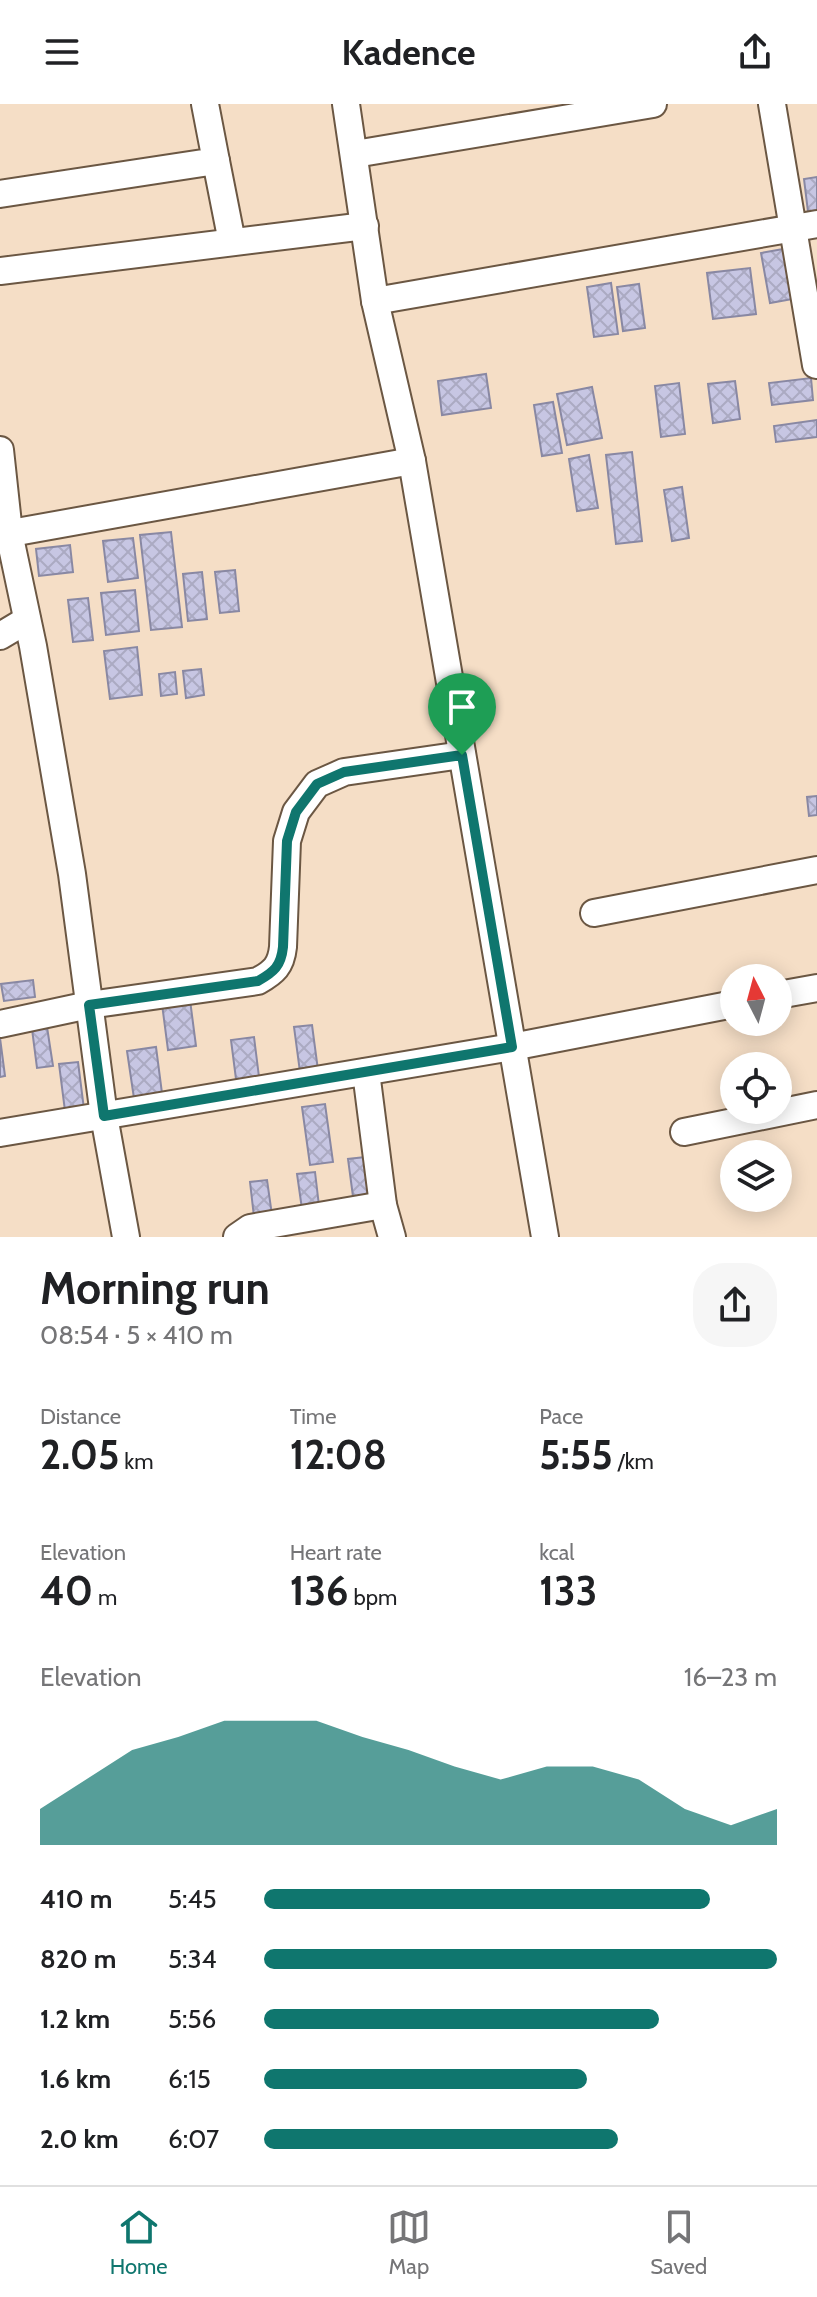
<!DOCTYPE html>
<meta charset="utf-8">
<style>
:root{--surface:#fff;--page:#f6f6f6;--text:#202124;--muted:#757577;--line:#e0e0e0;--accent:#0f766e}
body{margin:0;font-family:Cabin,sans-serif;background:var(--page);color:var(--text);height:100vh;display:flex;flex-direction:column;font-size:30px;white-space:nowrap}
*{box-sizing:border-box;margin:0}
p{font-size:26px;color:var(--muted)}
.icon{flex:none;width:44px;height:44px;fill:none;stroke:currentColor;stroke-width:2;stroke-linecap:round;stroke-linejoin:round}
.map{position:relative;height:1133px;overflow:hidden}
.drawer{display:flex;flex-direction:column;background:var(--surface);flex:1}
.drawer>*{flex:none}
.needle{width:52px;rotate:354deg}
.controls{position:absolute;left:720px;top:860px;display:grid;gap:16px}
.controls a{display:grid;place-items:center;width:72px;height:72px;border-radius:50%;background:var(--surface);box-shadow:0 4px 20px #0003;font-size:40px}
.pin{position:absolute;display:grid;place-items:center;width:68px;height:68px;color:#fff;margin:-82px -34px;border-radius:50% 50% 50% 0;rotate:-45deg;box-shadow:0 0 8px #0007}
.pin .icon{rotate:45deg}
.round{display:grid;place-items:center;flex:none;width:84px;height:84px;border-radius:32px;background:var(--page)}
.headline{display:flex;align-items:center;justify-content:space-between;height:136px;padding:0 40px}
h1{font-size:44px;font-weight:700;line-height:60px}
.metrics{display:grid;grid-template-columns:repeat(3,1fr);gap:12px;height:136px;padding:8px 40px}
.metrics div{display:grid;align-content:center}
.metrics b{font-size:40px;font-weight:700}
.metrics small{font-size:22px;font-weight:400}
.metrics p{font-size:22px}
.chart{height:224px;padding:16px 40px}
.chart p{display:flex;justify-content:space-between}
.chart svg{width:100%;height:144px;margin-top:8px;fill:var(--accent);opacity:.7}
ul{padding:0 40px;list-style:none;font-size:26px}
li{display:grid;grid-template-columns:128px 96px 1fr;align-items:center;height:60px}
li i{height:20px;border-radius:10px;background:var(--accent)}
header{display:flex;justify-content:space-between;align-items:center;height:104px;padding:0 40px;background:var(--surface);font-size:36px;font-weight:700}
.dock{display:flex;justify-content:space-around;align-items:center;height:112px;border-top:2px solid var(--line);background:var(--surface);font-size:22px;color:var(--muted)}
.dock a{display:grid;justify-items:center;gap:4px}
.dock .current{color:var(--accent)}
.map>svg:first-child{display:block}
</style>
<header><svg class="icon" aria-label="menu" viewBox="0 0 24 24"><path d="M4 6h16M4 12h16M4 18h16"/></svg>Kadence<svg class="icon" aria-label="share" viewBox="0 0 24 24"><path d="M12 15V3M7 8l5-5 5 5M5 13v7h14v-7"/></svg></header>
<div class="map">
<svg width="817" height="1133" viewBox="0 0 817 1133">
<defs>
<pattern id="building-cross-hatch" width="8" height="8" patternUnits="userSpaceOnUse" patternTransform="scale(2)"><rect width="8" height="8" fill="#c7c6e3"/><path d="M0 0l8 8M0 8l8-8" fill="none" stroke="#abaac2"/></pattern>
</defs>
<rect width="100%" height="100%" fill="#f5dec6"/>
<g fill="url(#building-cross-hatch)" stroke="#8988a3" stroke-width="2">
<polygon points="817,73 817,115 809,116 804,75"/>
<polygon points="789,144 798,194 770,199 761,149"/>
<polygon points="750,164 756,210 713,215 707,169"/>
<polygon points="611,179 618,230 594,233 587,183"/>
<polygon points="639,180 645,224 623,227 617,183"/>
<polygon points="486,270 491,304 442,311 438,277"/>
<polygon points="811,274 813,296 772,301 769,279"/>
<polygon points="735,277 740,315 713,319 708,280"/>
<polygon points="679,279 685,330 661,333 655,282"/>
<polygon points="592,283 602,334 567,341 557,290"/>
<polygon points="553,298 562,349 542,352 534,301"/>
<polygon points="817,316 817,333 776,338 774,322"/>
<polygon points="632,348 642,437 616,440 606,351"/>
<polygon points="589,351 598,404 577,407 569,355"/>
<polygon points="682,383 689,434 672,437 664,386"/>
<polygon points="171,428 182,523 151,526 140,431"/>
<polygon points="133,434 138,474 108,478 103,437"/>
<polygon points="70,441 73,468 39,472 36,445"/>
<polygon points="235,466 239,507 220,509 215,468"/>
<polygon points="202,468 207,515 188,517 183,470"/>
<polygon points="135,486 139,527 106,531 101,489"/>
<polygon points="88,494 93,536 73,538 68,496"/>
<polygon points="137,543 142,591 110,595 104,547"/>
<polygon points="201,565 204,591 186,594 183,567"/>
<polygon points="175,568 177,590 161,592 159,570"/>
<polygon points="817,692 817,711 809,712 807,693"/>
<polygon points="33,876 35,893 4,897 1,880"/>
<polygon points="190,896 196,942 168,946 162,900"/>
<polygon points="312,921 318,966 300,968 294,923"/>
<polygon points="47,923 53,962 37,964 32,925"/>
<polygon points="254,933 260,981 237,983 231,936"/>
<polygon points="0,934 5,972 0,973"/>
<polygon points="156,943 163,997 135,1001 127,947"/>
<polygon points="78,958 84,1005 65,1007 59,960"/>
<polygon points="325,1000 333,1058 310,1061 302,1003"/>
<polygon points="374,1052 380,1096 354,1100 348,1055"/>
<polygon points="315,1068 319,1102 302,1105 297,1070"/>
<polygon points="267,1076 272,1111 254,1113 250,1078"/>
</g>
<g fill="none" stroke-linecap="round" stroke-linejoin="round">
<defs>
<g id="minor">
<polyline points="346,0 375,197 817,120"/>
<polyline points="772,0 816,261"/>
<polyline points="355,50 653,0"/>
<polyline points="216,57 232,138"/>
<polyline points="0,90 216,57 205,0"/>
<polyline points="0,167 365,122"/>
<polyline points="375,197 412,357 545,1133"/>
<polyline points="0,346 9,429 33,542 72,770 104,1012 126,1133"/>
<polyline points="0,431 412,357"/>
<polyline points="0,532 27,516"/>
<polyline points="594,809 817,766"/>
<polyline points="778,891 817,884"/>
<path d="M0,920l89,-19 169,-24c16,-9 23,-15 25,-34l4,-106 9,-29 21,-28 27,-12 118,-17"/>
<polyline points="366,968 383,1101 392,1133"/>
<polyline points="684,1028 817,1001"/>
<polyline points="0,1029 512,943 734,900"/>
<polyline points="237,1133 250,1124 383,1101"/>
</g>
</defs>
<use href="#minor" stroke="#6b5743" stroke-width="30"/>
<use href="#minor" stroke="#fff" stroke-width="26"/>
</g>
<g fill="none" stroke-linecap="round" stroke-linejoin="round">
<defs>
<path id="route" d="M462,651l50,292 -408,69 -15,-111 169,-24c16,-9 23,-15 25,-34l4,-106 9,-29 21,-28 27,-12z"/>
</defs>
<use href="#route" stroke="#fff" stroke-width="16"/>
<use href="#route" stroke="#0f766e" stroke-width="10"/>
</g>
</svg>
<div class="controls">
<a><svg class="needle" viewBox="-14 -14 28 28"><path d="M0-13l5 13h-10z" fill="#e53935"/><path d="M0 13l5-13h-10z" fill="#757577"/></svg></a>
<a><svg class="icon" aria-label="locate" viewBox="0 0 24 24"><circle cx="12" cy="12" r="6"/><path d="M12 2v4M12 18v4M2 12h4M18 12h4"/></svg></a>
<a><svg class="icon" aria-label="layers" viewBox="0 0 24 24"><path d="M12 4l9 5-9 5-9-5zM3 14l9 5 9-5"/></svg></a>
</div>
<div class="pin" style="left:462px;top:651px;background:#1e9e55"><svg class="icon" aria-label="arrive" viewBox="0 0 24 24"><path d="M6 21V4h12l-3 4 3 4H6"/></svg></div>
</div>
<section class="drawer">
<div class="headline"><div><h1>Morning run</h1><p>08:54 · 5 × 410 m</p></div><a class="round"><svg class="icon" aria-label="share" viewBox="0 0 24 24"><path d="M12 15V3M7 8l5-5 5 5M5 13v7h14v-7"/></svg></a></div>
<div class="metrics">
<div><p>Distance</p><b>2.05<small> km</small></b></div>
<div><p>Time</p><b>12:08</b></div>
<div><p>Pace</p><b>5:55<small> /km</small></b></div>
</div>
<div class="metrics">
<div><p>Elevation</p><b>40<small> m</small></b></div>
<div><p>Heart rate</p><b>136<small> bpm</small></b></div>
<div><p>kcal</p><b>133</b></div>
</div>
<div class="chart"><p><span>Elevation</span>16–23 m</p>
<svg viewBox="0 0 160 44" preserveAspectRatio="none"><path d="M0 44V33L10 24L20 15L30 11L40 6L50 6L60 6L70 11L80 15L90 20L100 24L110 20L120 20L130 24L140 33L150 38L160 33V44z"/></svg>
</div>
<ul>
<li><b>410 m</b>5:45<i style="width:87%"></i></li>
<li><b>820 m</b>5:34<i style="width:100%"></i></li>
<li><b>1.2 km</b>5:56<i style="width:77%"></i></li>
<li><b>1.6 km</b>6:15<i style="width:63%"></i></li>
<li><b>2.0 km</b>6:07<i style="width:69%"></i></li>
</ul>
</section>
<nav class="dock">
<a class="current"><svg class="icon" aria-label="home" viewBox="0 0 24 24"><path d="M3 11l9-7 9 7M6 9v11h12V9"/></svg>Home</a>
<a><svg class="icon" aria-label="map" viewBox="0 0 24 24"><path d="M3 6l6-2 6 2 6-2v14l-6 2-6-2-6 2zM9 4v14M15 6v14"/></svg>Map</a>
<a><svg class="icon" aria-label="saved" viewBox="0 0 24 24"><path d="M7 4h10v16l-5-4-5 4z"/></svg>Saved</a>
</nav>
